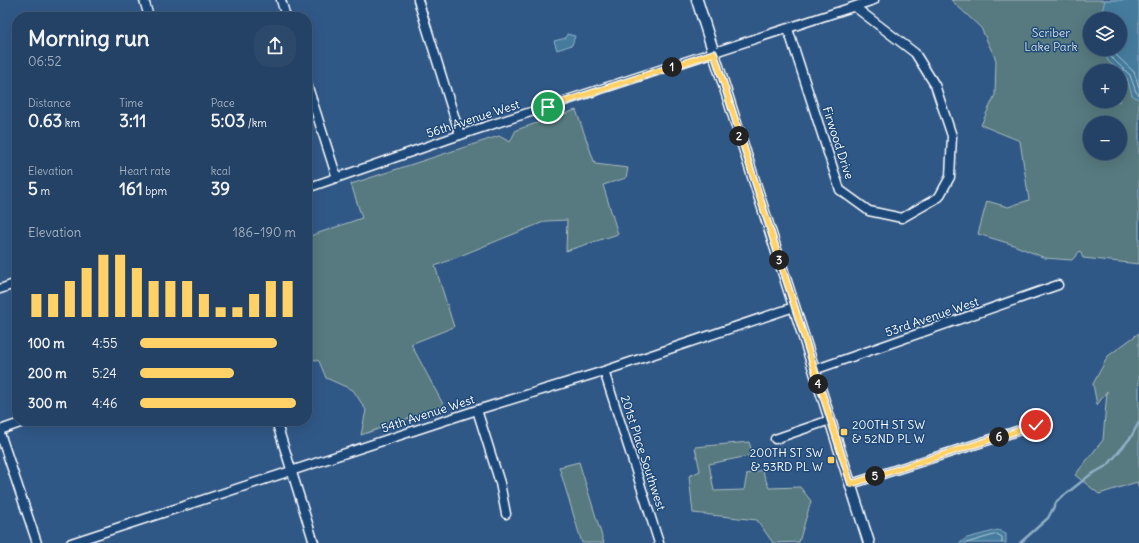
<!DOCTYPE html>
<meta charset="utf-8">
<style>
:root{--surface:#244265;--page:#2c496b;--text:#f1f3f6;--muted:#a3b0bf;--line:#415b79;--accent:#ffd166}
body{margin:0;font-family:Delius,sans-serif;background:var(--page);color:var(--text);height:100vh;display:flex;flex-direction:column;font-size:15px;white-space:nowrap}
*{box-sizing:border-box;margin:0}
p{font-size:13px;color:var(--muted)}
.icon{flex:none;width:22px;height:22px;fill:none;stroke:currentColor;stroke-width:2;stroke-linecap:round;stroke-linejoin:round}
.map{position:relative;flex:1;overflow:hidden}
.drawer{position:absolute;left:12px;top:12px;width:300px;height:414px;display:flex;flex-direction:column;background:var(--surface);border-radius:16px;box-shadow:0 4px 16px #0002,0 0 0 1px var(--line)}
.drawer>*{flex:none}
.tools{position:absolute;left:1083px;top:12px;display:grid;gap:8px}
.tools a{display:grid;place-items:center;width:44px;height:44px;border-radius:50%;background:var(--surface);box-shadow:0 4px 16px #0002,0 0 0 1px var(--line);font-size:20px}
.pin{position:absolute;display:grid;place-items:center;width:34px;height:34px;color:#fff;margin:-17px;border:2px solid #fff;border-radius:50%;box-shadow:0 1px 4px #0007}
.km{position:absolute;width:20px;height:20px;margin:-10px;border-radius:50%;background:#222;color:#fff;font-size:11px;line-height:20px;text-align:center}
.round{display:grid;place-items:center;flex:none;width:42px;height:42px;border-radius:16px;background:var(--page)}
.head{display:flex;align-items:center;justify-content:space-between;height:68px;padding:0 16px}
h1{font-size:22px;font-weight:700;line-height:30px}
.metrics{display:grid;grid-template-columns:repeat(3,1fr);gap:6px;height:68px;padding:4px 16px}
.metrics div{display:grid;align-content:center}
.metrics b{font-size:17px;font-weight:700}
.metrics small{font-size:11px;font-weight:400}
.metrics p{font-size:11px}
.chart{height:112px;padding:8px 16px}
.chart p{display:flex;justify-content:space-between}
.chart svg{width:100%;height:72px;margin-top:4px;stroke:var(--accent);stroke-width:6}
ul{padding:0 16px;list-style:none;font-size:13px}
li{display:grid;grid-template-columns:64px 48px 1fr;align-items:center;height:30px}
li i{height:10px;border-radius:5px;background:var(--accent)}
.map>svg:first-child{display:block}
</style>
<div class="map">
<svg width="1139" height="543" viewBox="0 0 1139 543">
<rect width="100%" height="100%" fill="#305887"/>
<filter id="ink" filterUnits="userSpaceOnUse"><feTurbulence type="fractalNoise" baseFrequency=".025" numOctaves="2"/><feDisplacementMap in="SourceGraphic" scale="8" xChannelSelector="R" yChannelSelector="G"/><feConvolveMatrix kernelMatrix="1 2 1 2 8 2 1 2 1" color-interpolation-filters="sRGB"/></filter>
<g filter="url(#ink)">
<g fill="#577a7f" stroke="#abbcbf" fill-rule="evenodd">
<path d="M951,0h188v264l-56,-6 -3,-7 -8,9 -27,-2 -34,-14 -33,-10 9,-33 21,6 21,-7 -9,-59 -39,-16 14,-30 1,-35 -15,-32zM1090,19h30v30h-30zM1090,71h30v30h-30zM1090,123h30v30h-30z"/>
<polygon points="576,110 595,164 628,168 626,178 603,185 618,234 566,251 567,220 546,221 435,266 454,327 411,344 444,406 361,435 366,410 353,390 326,378 319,361 307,357 307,237 362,218 351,184 499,136 510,142 516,130"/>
<polygon points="1139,333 1139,489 1137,482 1099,494 1075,475 1103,440 1107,391 1097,405 1093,384 1108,356"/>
<polygon points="749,442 753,455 709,464 714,491 744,490 747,474 762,470 769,488 800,487 811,501 799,542 773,543 757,520 693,513 689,476 700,471 695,447"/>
<polygon points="579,462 604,543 582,543 559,467"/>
</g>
<g fill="#447c9e" stroke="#8fb0c5">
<polygon points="1105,0 1139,0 1139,100 1132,95 1127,78 1108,61 1103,49 1120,49 1120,19 1100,19"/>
<polygon points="567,34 575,36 572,45 557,50 554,41 566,38"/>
<polygon points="998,530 1006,534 1006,543 959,543 967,538"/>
</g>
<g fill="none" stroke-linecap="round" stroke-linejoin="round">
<g stroke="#b4cbd8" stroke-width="1">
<polyline points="1107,49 1112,58 1130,75 1136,92 1139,95"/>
<polyline points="1113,49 1116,55 1134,72 1139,87"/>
<polyline points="966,543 997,534 1002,537 1002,543"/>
</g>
<polyline stroke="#8fb0c5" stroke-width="2.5" points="1020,543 1048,518 1057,501 1090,475 1108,465 1131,437 1139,422"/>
<defs>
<g id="minor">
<polyline points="144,0 149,17"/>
<polyline points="281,0 286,17"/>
<polyline points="418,0 460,135"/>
<polyline points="788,29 840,190 869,211 902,218 939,197 950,177 952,136 935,85 915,53 855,7"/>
<polyline points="307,84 337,178"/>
<polyline points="307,188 460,135 874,0"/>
<polyline points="0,289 17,283"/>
<polyline points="814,370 1058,285"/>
<polyline points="604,371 659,543"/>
<polyline points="477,410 500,483 506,514"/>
<polyline points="276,421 314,543"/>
<polyline points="0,430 26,421"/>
<polyline points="0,433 37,543"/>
<polyline points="775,439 830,420"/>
<polyline points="851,484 1036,425"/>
<polyline points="71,543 477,410 604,371 794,307"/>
</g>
<polyline id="tertiary" points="697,0 869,543"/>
</defs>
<use href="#minor" stroke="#fff" stroke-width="11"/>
<use href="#tertiary" stroke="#fff" stroke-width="13"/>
<use href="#minor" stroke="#1f4a7a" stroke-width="8"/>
<use href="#tertiary" stroke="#1f4a7a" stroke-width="10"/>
</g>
</g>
<g fill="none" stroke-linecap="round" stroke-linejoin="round" filter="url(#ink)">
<defs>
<polyline id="route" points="548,107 714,53 851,484 1036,425"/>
</defs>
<use href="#route" stroke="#fff" stroke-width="8"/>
<use href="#route" stroke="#ffd166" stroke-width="5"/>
</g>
<g fill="#ffd166" stroke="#1f4a7a" stroke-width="1.5">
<rect x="840" y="428" width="8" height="8" rx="2"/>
<rect x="827" y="456" width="8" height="8" rx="2"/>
</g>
<g text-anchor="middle" stroke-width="3" stroke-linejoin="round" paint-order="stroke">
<g font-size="12" fill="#d5dedf" stroke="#1f4a7a">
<text x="1051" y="37">Scriber<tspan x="1051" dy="14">Lake Park</tspan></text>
</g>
<g font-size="12" fill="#fff" stroke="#1f4a7a">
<text transform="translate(473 119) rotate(-18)" y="4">56th Avenue West</text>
<text transform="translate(838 143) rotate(72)" y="4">Firwood Drive</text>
<text transform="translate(932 317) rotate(-19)" y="4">53rd Avenue West</text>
<text transform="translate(428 414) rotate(-18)" y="4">54th Avenue West</text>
<text transform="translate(643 453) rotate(72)" y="4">201st Place Southwest</text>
</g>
<g font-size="12" fill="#fff" stroke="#1f4a7a" text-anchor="start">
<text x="852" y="429">200TH ST SW<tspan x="852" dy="14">&amp; 52ND PL W</tspan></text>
<text x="823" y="457" text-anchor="end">200TH ST SW<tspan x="823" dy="14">&amp; 53RD PL W</tspan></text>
</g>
</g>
</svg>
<div class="tools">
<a><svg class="icon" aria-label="layers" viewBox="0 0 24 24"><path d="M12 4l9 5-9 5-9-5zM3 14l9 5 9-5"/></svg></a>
<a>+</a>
<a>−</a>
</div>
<div class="pin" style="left:548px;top:107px;background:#1e9e55"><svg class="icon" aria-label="arrive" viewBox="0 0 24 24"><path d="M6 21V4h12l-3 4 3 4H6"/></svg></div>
<div class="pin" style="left:1036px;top:425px;background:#d93025"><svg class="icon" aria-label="check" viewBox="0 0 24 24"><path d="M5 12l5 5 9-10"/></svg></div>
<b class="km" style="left:672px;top:67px">1</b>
<b class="km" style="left:739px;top:136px">2</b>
<b class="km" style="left:779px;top:260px">3</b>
<b class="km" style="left:818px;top:384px">4</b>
<b class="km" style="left:875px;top:476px">5</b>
<b class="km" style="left:999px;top:437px">6</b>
<section class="drawer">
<div class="head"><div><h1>Morning run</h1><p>06:52</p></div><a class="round"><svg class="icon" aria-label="share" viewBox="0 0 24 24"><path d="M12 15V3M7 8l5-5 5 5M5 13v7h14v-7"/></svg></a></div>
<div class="metrics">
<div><p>Distance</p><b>0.63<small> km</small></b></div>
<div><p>Time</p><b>3:11</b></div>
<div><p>Pace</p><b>5:03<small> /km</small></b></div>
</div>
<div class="metrics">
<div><p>Elevation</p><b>5<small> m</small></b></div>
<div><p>Heart rate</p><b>161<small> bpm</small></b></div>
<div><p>kcal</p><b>39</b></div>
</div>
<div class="chart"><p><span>Elevation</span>186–190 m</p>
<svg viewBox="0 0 160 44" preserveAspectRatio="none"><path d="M5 44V30M15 44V30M25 44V22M35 44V14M45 44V6M55 44V6M65 44V14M75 44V22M85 44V22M95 44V22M105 44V30M115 44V38M125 44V38M135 44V30M145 44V22M155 44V22"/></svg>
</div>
<ul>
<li><b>100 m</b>4:55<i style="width:88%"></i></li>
<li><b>200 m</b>5:24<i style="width:60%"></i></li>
<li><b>300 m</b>4:46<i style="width:100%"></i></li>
</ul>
</section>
</div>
